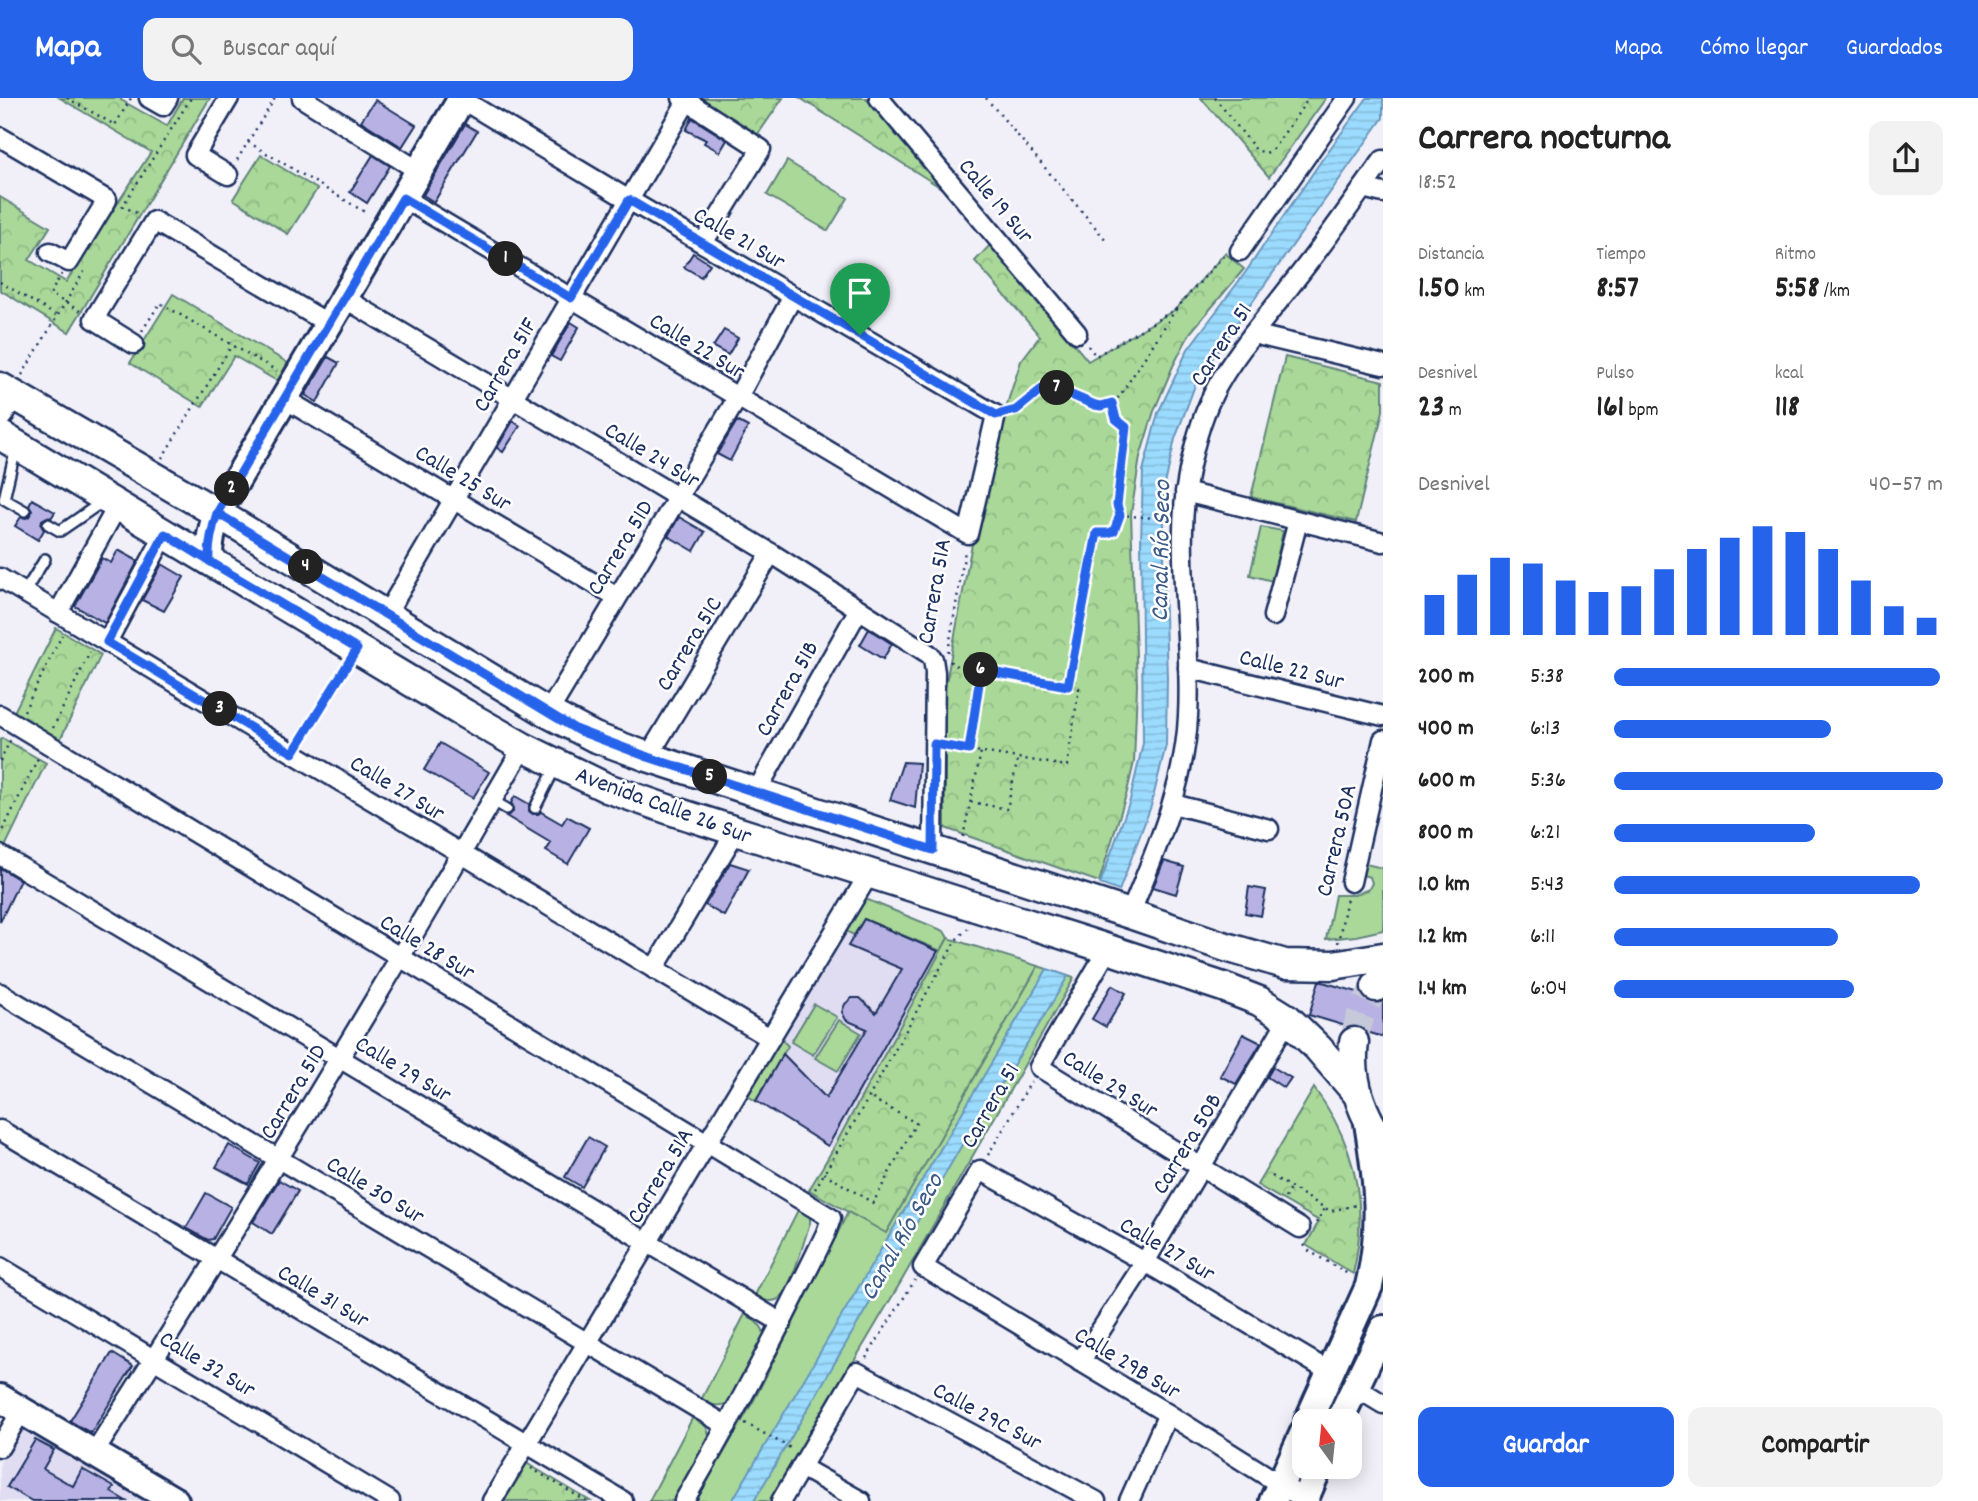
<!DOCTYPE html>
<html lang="es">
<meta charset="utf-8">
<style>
:root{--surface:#fff;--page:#f2f2f2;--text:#222;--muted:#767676;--accent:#2563eb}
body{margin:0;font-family:Dekko,sans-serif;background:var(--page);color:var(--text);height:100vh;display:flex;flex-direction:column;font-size:26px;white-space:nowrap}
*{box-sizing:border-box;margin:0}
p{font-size:23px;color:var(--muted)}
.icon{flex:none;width:38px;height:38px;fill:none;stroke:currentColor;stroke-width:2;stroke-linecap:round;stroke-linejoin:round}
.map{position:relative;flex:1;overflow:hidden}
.side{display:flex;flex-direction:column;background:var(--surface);width:595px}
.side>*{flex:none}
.needle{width:46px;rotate:345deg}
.fabs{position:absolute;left:1292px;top:1311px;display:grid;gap:14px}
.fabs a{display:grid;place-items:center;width:70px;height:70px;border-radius:14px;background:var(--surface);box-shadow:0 4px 18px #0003;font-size:35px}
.pin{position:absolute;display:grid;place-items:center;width:60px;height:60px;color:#fff;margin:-72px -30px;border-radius:50% 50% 50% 0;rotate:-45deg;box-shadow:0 0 7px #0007}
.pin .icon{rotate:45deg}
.km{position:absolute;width:35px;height:35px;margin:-18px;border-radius:50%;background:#222;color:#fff;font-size:19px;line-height:35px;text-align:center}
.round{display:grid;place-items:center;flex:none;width:74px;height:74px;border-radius:14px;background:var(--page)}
.summary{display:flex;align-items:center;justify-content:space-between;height:119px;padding:0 35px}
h1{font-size:38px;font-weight:700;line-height:52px}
.stats{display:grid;grid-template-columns:repeat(3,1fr);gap:10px;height:119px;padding:7px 35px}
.stats div{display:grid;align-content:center}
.stats b{font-size:30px;font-weight:700}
.stats small{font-size:19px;font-weight:400}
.stats p{font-size:19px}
.chart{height:196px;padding:14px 35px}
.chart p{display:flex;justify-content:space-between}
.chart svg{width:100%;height:126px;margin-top:7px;stroke:var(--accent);stroke-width:6}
.primary-button{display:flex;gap:14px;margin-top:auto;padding:14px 35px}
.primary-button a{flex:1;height:80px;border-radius:14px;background:var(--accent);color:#fff;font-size:28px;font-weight:700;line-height:80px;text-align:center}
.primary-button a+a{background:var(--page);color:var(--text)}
ul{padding:0 35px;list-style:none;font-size:23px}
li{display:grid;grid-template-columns:112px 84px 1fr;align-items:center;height:52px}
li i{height:18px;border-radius:9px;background:var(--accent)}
header{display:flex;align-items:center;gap:42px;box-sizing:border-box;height:98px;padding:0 35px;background:var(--accent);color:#fff}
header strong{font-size:33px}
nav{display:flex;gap:38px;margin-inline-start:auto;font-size:24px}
.search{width:490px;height:63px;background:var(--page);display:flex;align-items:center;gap:18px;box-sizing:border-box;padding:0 24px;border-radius:14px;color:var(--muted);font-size:26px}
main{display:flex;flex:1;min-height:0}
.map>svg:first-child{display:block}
</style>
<header>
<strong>Mapa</strong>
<div class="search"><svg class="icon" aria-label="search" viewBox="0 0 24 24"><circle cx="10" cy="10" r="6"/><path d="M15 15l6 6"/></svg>Buscar aquí</div>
<nav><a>Mapa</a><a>Cómo llegar</a><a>Guardados</a></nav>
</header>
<main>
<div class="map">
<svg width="1383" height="1403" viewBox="0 0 1383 1403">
<defs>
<pattern id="park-crowns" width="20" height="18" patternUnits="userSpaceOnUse" patternTransform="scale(1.75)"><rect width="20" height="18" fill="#a9d898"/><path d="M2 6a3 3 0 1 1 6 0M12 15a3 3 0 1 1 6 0" fill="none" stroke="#91ba85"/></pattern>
<pattern id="water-rules" width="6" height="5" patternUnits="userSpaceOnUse" patternTransform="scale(1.75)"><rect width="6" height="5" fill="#9bdbfd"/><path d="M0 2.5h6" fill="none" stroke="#85bcdb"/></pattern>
</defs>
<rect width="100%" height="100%" fill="#f1f0f9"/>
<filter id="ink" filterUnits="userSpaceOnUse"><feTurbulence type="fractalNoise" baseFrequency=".0143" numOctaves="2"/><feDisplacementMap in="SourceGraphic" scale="14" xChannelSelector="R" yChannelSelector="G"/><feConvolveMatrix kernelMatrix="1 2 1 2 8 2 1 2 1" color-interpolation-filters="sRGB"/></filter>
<g filter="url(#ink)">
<g fill="#e0ddf2">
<polygon points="868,802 944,833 948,840 833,1051 746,997 857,804"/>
<polygon points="22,1329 148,1403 0,1403 0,1365"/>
</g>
<g fill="#a9d898" stroke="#62847b" stroke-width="2">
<polygon points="787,63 848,100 828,133 767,97"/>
<polygon points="1261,429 1283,433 1272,483 1250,477"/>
<polygon points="1361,765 1383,770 1383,832 1356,838 1326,841 1335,797 1354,797 1369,791 1372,785 1370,779 1359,776"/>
<polygon points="868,802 944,833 948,840 941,853 864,821 854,837 841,831 857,804"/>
<polygon points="1038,868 1074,880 902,1182 771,1403 696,1403 754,1302 848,1114 886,1134"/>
<polygon points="814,906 837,919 813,957 791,944"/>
<polygon points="839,922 861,935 838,973 815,960"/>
<polygon points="779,939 788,948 756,1003 746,997"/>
<path d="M799,1110l11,9v6c-6,16 -19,71 -34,77 -8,3 -14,-1 -21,-5z"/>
<path d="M745,1216c11,8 21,12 19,27l-34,62c-12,4 -19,3 -29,-3z"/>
<path d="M694,1317c11,8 17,15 15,30l-33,56h-27z"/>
</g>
<g fill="url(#park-crowns)" stroke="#62847b" stroke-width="2">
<polygon points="60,0 121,0 121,2 167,28 183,0 210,0 69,234 0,192 0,99 50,129 29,162 66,184 151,54"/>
<polygon points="698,0 783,0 756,39"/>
<polygon points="800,0 866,0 946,93"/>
<polygon points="1201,0 1326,0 1269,79"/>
<polygon points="261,57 317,91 288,136 233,101"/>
<polygon points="991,146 1088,263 1176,211 1225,155 1244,171 1190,235 1173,268 1154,313 1140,359 1131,416 1137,587 1134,664 1127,694 1099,784 945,730 945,590 974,435 1008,303 1021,263 1040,238 975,163"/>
<polygon points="173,196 288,265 277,283 234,258 202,309 130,265"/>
<polygon points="1285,259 1383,283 1383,313 1356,424 1251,399"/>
<polygon points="56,530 101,557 60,642 14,614"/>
<polygon points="2,640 46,665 4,751 0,749 0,643"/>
<polygon points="948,840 1038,868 886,1135 809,1092 833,1051"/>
<path d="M1314,990c42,56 55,117 39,186l-47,-29 13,-24 -62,-36z"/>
<polygon points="523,1363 590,1403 499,1403"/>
</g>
<g fill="url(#water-rules)" stroke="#6896bd" stroke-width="2">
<polygon points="1367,0 1383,0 1383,20 1197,282 1175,341 1164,391 1164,487 1167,579 1166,647 1151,708 1119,793 1100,786 1130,702 1143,645 1141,444 1143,373 1158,315 1188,251 1245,175 1321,63"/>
<polygon points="1047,871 1068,878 1037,930 962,1047 754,1403 732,1403"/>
</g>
<g fill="#b7b2e3" stroke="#1b2f5e" stroke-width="2">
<polygon points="375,2 416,27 402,49 361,23"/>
<polygon points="692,20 727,42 720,54 704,45 706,42 686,32"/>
<polygon points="465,26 477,33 434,104 423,97"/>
<polygon points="373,57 390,68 367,105 350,94"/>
<polygon points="693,155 710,166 701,179 684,169"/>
<polygon points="571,224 579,229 560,263 551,258"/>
<polygon points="724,232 738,240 728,257 713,249"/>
<polygon points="328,259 339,265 317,304 305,297"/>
<polygon points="513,323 520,328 503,354 497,350"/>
<polygon points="737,323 748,329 730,363 717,356"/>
<polygon points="32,401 55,414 51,420 47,419 42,422 41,427 44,432 38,442 15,428 21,419 26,420 31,417 32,412 29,407"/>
<polygon points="679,419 705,434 694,453 668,438"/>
<polygon points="118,452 138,463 105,525 75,508 102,460 111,465"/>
<polygon points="162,466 184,479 164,513 142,502"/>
<polygon points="869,531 892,546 883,561 860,547"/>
<polygon points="440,645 489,674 473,700 424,672"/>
<polygon points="903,664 919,665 915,710 890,702"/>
<polygon points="515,698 529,706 529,713 533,716 538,716 541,714 562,726 567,718 589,730 568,766 546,753 551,745 506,718 513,714 513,708 511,705"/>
<polygon points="1164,763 1184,769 1176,796 1153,789"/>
<polygon points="730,765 749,771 724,818 705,807"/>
<polygon points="0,770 20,782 0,824"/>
<polygon points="1249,789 1266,792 1261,818 1245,815"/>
<polygon points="864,821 938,853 828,1048 756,1003 783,956 826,1000 867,931 846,922 842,914 845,906 852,900 860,900 876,915 902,871 848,848"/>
<polygon points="1319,883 1361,895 1366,902 1374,905 1383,904 1383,939 1367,934 1363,930 1356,928 1349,929 1309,917"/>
<polygon points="1112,887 1126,895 1106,929 1092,921"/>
<polygon points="1243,936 1261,945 1236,986 1220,978"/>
<polygon points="1273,969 1291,980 1284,990 1267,979"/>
<polygon points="588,1039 605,1049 582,1089 565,1079"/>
<polygon points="229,1047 260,1065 248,1086 216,1069"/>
<polygon points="279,1082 298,1093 272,1136 253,1124"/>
<polygon points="206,1095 231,1109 213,1141 208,1142 186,1130"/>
<polygon points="112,1255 133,1268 91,1335 70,1323"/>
<polygon points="35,1342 54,1352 43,1371 73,1388 82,1371 114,1389 111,1394 126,1403 32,1403 7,1389"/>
</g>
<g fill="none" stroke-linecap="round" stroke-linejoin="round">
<path stroke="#c6c9da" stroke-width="28" stroke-dasharray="28 14" stroke-linecap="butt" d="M1354,944c3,-19 10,-39 22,-55"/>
<defs>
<g id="lane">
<polyline points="13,352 14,358 4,401 25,413"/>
<polyline points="48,426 60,433 102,404"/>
<polyline points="24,495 45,461"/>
<polyline points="493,703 507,711"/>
<polyline points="535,710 556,668"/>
</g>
<g id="street">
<polyline points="149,0 163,8 168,0"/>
<polyline points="302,0 419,73"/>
<polyline points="682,0 761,51 703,145"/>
<polyline points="879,0 1077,235"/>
<polyline points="0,39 107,102 69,164 50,154"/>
<polyline points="228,77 195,57 229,0"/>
<polyline points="1363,90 1383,95"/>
<polyline points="403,100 968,436 996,317 629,102 461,1"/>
<polyline points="1240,153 1347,0"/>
<polyline points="344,200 771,455 929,556 933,561 935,574 933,752"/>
<polyline points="1253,236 1383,267"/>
<polyline points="134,246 94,221 154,123 329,226"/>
<polyline points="285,301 617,499"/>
<polyline points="1185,394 1383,444"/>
<polyline points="0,480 770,940"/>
<polyline points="58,515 118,407"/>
<polyline points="386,517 687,3"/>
<polyline points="1273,518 1298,423"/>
<polyline points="107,544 165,436"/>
<polyline points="1188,570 1383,618"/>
<polyline points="548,615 738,299 793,198"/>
<path d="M0,617l831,503 -5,15c-44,91 -91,180 -142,268"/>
<polyline points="648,659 771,455"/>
<polyline points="756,694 859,511"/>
<polyline points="1173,706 1269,731"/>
<polyline points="0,757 782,1225"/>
<polyline points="1351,784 1383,642"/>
<path d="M1130,816c26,-64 55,-129 58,-198 5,-86 -17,-175 4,-259 6,-27 16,-56 30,-79 21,-35 49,-66 73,-98 31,-39 59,-80 88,-120"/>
<polyline points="1108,851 1039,969 1300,1130"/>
<polyline points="654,871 736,733"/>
<polyline points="0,895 727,1328"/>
<polyline points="0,1032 623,1403"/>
<polyline points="0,1169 390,1403"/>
<polyline points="1080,1264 1145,1164 1288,921"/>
<polyline points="1355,1289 1383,1306"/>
<polyline points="0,1349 22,1312"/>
<path d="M94,1355c149,-232 291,-467 429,-706"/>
<polyline points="801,1369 861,1403"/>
<polyline points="492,1403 869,776"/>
<polyline points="781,1403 857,1274 1096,1403"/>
<polyline points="1129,1403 1168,1316"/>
<polyline points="1307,1403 1168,1316 923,1169 980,1072 1145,1164 1330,1274"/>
</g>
<g id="secondary">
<polyline points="0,315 11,295"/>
<path d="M209,463c-1,-17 3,-32 8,-48l245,-415"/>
<polyline points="0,1300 175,1403"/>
<path d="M1308,1323l61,-135c14,-60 9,-102 -1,-163"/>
<polyline points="1339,1323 1383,1231"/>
<polyline points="1273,1403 1304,1334"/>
<polyline points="1304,1403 1319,1368"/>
</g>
<g id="primary">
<polyline points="0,289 217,415 548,615 594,639 648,659 1130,816 1226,849 1285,866 1333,867 1383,859"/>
<polyline points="0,337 465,616 523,649 607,690 676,714 1108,851 1223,889 1259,903 1288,921 1318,950 1356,994"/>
<polyline points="1376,889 1383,879"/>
<path d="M1354,944c-5,38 7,71 29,102"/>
</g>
</defs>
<use href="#lane" stroke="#1b2f5e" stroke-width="14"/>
<use href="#street" stroke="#1b2f5e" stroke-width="23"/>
<use href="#secondary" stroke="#1b2f5e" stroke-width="32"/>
<use href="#primary" stroke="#1b2f5e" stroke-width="33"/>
<g stroke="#1b2f5e" stroke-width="2.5" stroke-dasharray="2 5" stroke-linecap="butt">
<polyline points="67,0 115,27 131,0"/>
<polyline points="986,0 1106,142"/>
<polyline points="1215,0 1256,52 1266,55 1273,51 1309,0"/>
<polyline points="248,44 368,116"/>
<polyline points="237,62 275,0"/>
<polyline points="122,108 139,116"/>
<polyline points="122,109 191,0"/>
<polyline points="62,176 50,196 80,213"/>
<polyline points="0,184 57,218"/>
<polyline points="142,233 160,205 277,273"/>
<polyline points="1088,248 1096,258 1176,211 1225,156"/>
<polyline points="22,277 85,172"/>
<path d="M1013,314c13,-7 23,-22 37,-26l45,19c12,2 19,-1 26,-11l55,-85"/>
<polyline points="162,360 232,247"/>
<polyline points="1120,417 1166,421"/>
<polyline points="948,554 965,453"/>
<polyline points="950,563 953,567 1079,590 1067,668 951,649"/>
<polyline points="1068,588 1097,434 1108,435 1114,433 1120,417 1117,407 1126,329 1117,321 1112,305"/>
<polyline points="24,613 62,537"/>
<polyline points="53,630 90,554"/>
<polyline points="302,641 346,569"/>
<polyline points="969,652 981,572"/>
<polyline points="0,663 11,641"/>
<polyline points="971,704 1007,711 1018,660"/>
<polyline points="0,738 39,658"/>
<polyline points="963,739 981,654"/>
<polyline points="1338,845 1347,800"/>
<polyline points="988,1057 1031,984"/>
<polyline points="824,1075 873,1105 916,1025 869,999"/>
<polyline points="1272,1078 1330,1113 1356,1107"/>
<polyline points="815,1091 869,999 956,842 969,829"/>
<polyline points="1285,1100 1291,1089"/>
<polyline points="1316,1125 1325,1110"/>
<polyline points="1304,1147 1309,1153 1350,1177"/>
<polyline points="866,1260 915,1182"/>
<polyline points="745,1325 794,1352"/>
<polyline points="531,1370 586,1403"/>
</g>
<use href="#lane" stroke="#fff" stroke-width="9"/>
<use href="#street" stroke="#fff" stroke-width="18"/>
<use href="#secondary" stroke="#fff" stroke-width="26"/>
<use href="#primary" stroke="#fff" stroke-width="28"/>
</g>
</g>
<g fill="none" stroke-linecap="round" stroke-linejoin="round" filter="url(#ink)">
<defs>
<path id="route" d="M860,237l-231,-135 -58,98 -168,-100 -186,315c-5,16 -9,31 -8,48l148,88 -64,104 -186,-111 58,-108 44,27c-1,-17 3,-32 8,-48l360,217 71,27 285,93 1,-106 35,6 12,-80 87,16 29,-153h11l6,-2 6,-16 -3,-10 9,-78 -10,-8 -4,-16 -11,3 -6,-1 -45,-19 -7,2 -27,22 -20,5 -136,-80"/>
</defs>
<use href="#route" stroke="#fff" stroke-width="14"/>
<use href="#route" stroke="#2563eb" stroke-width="9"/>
</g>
<g text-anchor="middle" stroke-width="5" stroke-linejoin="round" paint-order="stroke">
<g font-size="24" fill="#1b2f5e" stroke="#fff">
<text transform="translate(997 102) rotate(50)" y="8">Calle 19 Sur</text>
<text transform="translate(740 139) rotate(30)" y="8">Calle 21 Sur</text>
<text transform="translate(1220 246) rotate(-57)" y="8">Carrera 51</text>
<text transform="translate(698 247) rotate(31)" y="8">Calle 22 Sur</text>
<text transform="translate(504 266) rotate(-60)" y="8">Carrera 51F</text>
<text transform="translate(653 356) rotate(31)" y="8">Calle 24 Sur</text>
<text transform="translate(464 379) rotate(31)" y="8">Calle 25 Sur</text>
<text transform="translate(619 449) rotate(-59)" y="8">Carrera 51D</text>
<text transform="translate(933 493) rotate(-80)" y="8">Carrera 51A</text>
<text transform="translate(688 545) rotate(-59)" y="8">Carrera 51C</text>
<text transform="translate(1292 570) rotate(14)" y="8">Calle 22 Sur</text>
<text transform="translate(786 590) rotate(-61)" y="8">Carrera 51B</text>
<text transform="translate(398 689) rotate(31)" y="8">Calle 27 Sur</text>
<text transform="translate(664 706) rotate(20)" y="8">Avenida Calle 26 Sur</text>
<text transform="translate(1335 742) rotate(-77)" y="8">Carrera 50A</text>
<text transform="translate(428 848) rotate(31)" y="8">Calle 28 Sur</text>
<text transform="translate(404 970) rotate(31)" y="8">Calle 29 Sur</text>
<text transform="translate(1111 985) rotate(32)" y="8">Calle 29 Sur</text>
<text transform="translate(292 993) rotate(-59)" y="8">Carrera 51D</text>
<text transform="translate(989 1007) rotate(-60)" y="8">Carrera 51</text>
<text transform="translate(1186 1045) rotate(-59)" y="8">Carrera 50B</text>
<text transform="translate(659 1077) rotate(-59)" y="8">Carrera 51A</text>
<text transform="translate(376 1091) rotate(31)" y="8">Calle 30 Sur</text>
<text transform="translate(1168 1150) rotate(30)" y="8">Calle 27 Sur</text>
<text transform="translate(324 1197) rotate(31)" y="8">Calle 31 Sur</text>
<text transform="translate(1128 1264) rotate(31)" y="8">Calle 29B Sur</text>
<text transform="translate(208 1265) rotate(31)" y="8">Calle 32 Sur</text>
<text transform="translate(988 1317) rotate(28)" y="8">Calle 29C Sur</text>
</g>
<g font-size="26" font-style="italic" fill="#3b5a86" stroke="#fff">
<text transform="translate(1159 453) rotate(-89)" y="9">Canal Río Seco</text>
<text transform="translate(900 1138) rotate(-60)" y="9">Canal Río Seco</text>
</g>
</g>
</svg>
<div class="fabs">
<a><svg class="needle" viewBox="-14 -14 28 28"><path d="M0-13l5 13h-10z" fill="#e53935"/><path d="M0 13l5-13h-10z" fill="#767676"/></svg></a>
</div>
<div class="pin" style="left:860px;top:237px;background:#1e9e55"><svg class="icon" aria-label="arrive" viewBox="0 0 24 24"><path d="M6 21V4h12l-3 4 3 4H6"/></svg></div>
<b class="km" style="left:506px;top:161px">1</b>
<b class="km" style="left:232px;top:391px">2</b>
<b class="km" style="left:220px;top:611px">3</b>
<b class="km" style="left:306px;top:469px">4</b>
<b class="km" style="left:710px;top:679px">5</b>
<b class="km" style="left:981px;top:572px">6</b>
<b class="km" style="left:1057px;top:290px">7</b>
</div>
<section class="side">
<div class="summary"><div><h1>Carrera nocturna</h1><p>18:52</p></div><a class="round"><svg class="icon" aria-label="share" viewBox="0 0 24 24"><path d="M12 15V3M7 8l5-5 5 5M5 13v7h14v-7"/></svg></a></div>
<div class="stats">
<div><p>Distancia</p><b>1.50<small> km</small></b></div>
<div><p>Tiempo</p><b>8:57</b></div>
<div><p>Ritmo</p><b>5:58<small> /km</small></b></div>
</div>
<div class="stats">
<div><p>Desnivel</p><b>23<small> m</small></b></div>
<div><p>Pulso</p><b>161<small> bpm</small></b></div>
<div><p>kcal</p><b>118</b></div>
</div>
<div class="chart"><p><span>Desnivel</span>40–57 m</p>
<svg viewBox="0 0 160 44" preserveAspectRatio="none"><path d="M5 44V30M15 44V23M25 44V17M35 44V19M45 44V25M55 44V29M65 44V27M75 44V21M85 44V14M95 44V10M105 44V6M115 44V8M125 44V14M135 44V25M145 44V34M155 44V38"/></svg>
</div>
<ul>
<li><b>200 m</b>5:38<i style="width:99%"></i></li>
<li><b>400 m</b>6:13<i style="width:66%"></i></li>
<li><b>600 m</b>5:36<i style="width:100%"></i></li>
<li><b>800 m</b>6:21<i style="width:61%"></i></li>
<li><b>1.0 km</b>5:43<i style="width:93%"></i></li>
<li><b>1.2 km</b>6:11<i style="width:68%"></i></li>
<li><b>1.4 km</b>6:04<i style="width:73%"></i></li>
</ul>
<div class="primary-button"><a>Guardar</a><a>Compartir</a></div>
</section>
</main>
